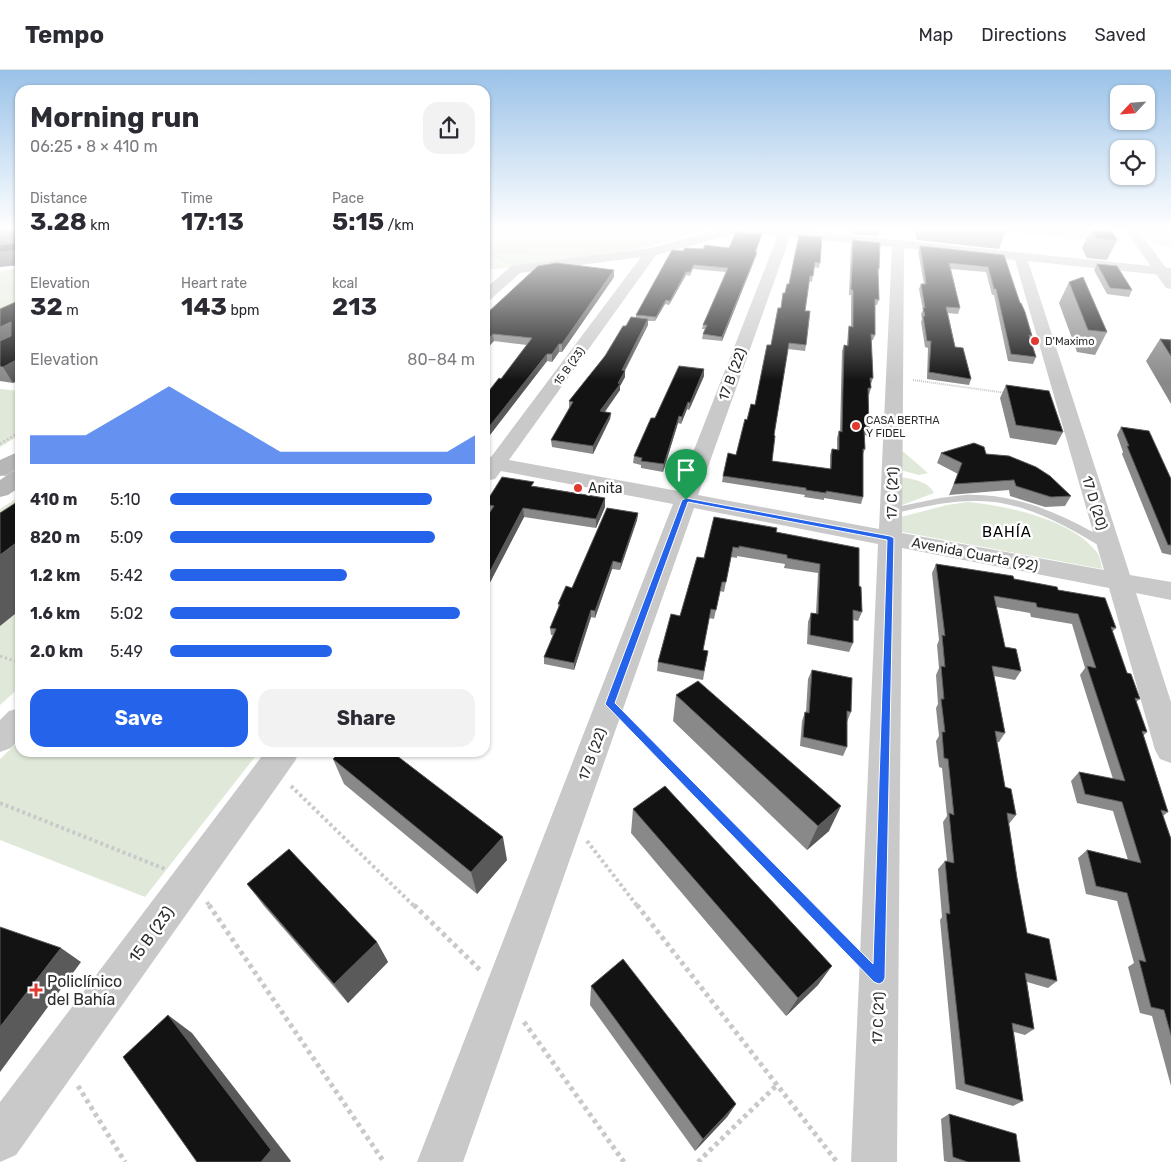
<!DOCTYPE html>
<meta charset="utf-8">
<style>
:root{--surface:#fff;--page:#f2f2f3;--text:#2b2b33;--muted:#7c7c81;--line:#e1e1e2;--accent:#2563eb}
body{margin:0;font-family:Rubik,sans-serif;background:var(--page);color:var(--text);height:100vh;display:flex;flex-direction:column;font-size:19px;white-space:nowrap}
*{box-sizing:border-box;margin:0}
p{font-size:16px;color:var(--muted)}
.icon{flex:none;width:28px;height:28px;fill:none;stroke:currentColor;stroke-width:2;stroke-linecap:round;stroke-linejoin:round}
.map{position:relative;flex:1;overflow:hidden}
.side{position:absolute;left:15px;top:15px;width:475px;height:672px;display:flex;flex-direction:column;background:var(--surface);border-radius:15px;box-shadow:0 1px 4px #0004}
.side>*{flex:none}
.needle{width:32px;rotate:244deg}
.buttons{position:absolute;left:1110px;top:15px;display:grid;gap:10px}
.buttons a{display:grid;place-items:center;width:45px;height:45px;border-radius:10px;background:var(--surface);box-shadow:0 1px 4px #0004;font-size:25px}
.pin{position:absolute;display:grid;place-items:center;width:42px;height:42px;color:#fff;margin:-51px -21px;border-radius:50% 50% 50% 0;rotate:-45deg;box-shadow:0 0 5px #0007}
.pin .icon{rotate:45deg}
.round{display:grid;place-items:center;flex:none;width:52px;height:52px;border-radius:15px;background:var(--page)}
.headline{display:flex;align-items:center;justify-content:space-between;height:85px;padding:0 15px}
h1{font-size:28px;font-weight:700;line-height:38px}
.figures{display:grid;grid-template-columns:repeat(3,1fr);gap:8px;height:85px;padding:5px 15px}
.figures div{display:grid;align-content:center}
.figures b{font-size:25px;font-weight:700}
.figures small{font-size:14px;font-weight:400}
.figures p{font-size:14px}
.chart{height:140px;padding:10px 15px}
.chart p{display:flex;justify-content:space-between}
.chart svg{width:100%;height:90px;margin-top:5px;fill:var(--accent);opacity:.7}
.action{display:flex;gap:10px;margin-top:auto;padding:10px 15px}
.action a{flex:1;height:58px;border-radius:15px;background:var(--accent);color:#fff;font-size:20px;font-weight:700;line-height:58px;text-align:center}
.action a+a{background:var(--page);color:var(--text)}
ul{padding:0 15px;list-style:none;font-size:16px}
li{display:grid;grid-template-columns:80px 60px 1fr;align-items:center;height:38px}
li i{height:12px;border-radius:6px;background:var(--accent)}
header{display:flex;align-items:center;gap:30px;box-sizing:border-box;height:70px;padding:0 25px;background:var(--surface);border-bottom:1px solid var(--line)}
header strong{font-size:24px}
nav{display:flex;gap:28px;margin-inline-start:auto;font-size:18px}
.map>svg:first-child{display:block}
</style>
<header>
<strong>Tempo</strong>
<nav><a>Map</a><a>Directions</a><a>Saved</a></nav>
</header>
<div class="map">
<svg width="1171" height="1092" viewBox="0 0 1171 1092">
<rect width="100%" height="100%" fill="#fff"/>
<g fill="#e0e9d9">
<polygon points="485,158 711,158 651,176 604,185 495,199 485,198"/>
<polygon points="959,158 1115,158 1122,173"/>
<polygon points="1139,158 1171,158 1171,176 1153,174"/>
<polygon points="20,198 20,235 0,244 0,201"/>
<polygon points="0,319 20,321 20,365 0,377"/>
<polygon points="899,378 928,403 919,405 900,400"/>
<path d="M900,407c13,2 28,4 34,16l-37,14z"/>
<polygon points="20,426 20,617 0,635 0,439"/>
<path d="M968,432c40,4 101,17 128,49 4,4 5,12 6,18l-205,-38v-13l50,-13z"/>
<polygon points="20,670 20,682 258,683 145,827 0,770 0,689"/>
</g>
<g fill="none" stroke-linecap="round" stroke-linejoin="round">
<g stroke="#c9c9c9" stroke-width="2" stroke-dasharray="1 1" stroke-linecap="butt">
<polyline points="485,182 529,181"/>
<polyline points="486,183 504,189"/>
<polyline points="913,310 1006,323"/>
</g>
<polyline stroke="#c9c9c9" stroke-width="2.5" stroke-dasharray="2 2" stroke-linecap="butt" points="0,374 20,362"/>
<polyline stroke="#c9c9c9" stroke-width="3" stroke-dasharray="2.5 2.5" stroke-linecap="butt" points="0,586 20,593"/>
<g stroke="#c9c9c9" stroke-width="4" stroke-dasharray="3 3" stroke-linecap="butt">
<polyline points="629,653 809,837"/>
<polyline points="243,682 250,686"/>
<polyline points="291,716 415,837"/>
<polyline points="0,733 165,799"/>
<polyline points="587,771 638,837"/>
<polyline points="207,832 210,837"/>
</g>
<g stroke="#c9c9c9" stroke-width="5" stroke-dasharray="4 4" stroke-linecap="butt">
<polyline points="209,835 384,1092"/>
<polyline points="414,835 480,900"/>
<polyline points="637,835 837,1092"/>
<polyline points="807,835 850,879"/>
<polyline points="524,952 624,1092"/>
<polyline points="78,1016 125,1092"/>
<polyline points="698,1092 777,1015"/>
</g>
<path fill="#c9c9c9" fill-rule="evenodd" d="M964,425c45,-2 86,14 125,35 8,4 20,9 26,16l-2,3h-8c-39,-23 -81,-48 -127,-48 -30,-1 -59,7 -87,13l-5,-3 1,-2 53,-11z"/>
<g fill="#c9c9c9" fill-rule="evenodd">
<path d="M726,158h53l392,40v8l-143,-15 102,314 41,7v18l-35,-7 35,109v61l-11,-4 -5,-9 -46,-162 -207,-40 -5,614h-46l27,-618 -184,-36 -231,654h-46l256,-658 -172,-33 -6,8 -10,2v-25l6,1 150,-200 -121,16 -30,27 -5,1v-12l26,-23 140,-18zM741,162l37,3 -100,256 -169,-31 147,-205zM790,167l102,10 -13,282 -181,-34zM904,178l111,12 89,310 -202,-37z"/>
<polygon points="0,392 20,397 20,410 0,405"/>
<polygon points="20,638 20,669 11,678 0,682 0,650 9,641"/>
<polygon points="265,682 299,682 295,691 16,1085 0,1092 0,1032"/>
</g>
<polygon fill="#c9c9c9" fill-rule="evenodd" points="1124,158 1137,158 1171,205 1171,219 1166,218"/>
<g fill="#b6b6b6" fill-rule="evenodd">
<polygon points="20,381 20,396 8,404 0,406 0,390"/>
<polygon points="20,400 20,417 8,425 0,427 0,410 12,402"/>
</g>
</g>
<g fill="#898989">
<polygon points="801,158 822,158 822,160"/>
<polygon points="852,158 880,158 878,166 852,164"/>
<polygon points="917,158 1006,158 1006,160 999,179 917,170 915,163"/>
<polygon points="1091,160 1117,170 1107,190 1087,188 1082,178"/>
<polygon points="762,164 756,182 756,186 722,271 702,269 703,264 705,259 702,259 703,255 726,202 693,199 690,206 686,205 669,235 665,234 655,251 648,251 648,255 625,301 625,307 620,316 620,320 605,342 611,343 610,349 593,384 552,377 551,370 569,338 569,331 605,286 626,256 636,247 636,245 683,181 729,178"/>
<polygon points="799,165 820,193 819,198 814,197 812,212 809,211 805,241 806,275 805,281 788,279 774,365 772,391 830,399 830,385 832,379 837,380 837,368 839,361 840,362 842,281 844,275 847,275 848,262 849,256 851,257 851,225 849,225 851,175 853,170 879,199 878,204 879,230 877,235 875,235 875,265 873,270 871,270 873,308 871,314 871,318 869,325 868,324 869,359 867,366 865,365 865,379 863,384 863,427 861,434 824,428 824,430 804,427 805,425 722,412 723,406 736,385 747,350 755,335 785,223 789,214"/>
<polygon points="920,176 1004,185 1020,233 1032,266 1030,270 1036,287 1033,294 1008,291 994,225 992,225 986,202 951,199 960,238 958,244 948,243 955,277 971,309 969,315 927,309 928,278 925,277 921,252 922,249 921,244 923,240 919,219 921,214 924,214 918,181"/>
<polygon points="1097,194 1132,220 1129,227 1107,224 1094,200"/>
<polygon points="614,207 562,282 559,282 552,292 547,291 486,370 485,370 485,326 501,309 527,275 494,271 485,245"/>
<polygon points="1069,212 1107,262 1095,285 1077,282 1059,233"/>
<polygon points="0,239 13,313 0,311"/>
<polygon points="1160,269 1171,270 1171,334 1146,291"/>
<polygon points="704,299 704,306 689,340 687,339 681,354 678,353 663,402 641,398 641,395 633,393 634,386 655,348"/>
<polygon points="1006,315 1063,362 1056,375 1010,368 1000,328"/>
<polygon points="1121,357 1171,409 1171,485 1162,483 1122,384 1123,382 1117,365"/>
<polygon points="941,383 986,384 1071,426 1065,436 1045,437 1010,426 1009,420 949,425 958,404 937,393"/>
<polygon points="534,416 605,428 605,437 596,458 524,447 485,522 485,450 489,444 486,444 485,434"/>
<polygon points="638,443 637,450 620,500 612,499 595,548 591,547 574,600 544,594 544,587 553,565 551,565 550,558 559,538 558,534"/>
<polygon points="776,462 859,516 862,542 858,551 853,550 853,573 849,582 807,574 808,552 811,543 816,543 818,503 784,498 785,494 737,486 737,488 731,487 724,522 720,521 714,549 709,548 703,580 708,581 703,610 657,601 658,592 680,546 704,488"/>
<polygon points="936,494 1014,509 1058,520 1116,558 1112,562 1127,603 1140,629 1136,632 1147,662 1143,666 1168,742 1163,746 1171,769 1171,1016 1152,946 1140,943 1128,897 1134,893 1117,831 1086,824 1078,788 1087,780 1128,790 1113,741 1077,733 1071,711 1079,702 1113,709 1080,605 1085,598 1072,554 1031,547 1030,543 996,537 1005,577 1021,601 1015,610 994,606 1005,663 999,672 997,672 1005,717 1016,745 1009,754 1017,808 1027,863 1057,911 1048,918 1027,912 1034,959 1025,965 1014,962 1023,1031 1013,1036 956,1019 940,850 942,847 938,799 945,791 947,791 943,752 947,746 942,698 939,697 936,671 939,666 936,638 938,634 936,605 939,598 937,575 939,570 932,503"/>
<polygon points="812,600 851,642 847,652 847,677 843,686 800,676 802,651 805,642 806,642 808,609"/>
<polygon points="676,625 829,761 807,780 673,651"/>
<polygon points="333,689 507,790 477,824 344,714"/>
<polygon points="633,739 818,915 786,946 631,763"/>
<polygon points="247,814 377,872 388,892 348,933 264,836"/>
<polygon points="591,916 736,1034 727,1047 695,1081 590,935"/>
<polygon points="949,1044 1020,1092 948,1092 944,1091 941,1049"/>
</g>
<g fill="#5a5a5a">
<polygon points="14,163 20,174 0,179 0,164"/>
<polygon points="20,180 20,195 0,197 0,182"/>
<polygon points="757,182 756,186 722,271 722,267"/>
<polygon points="614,200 614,207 562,282 562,274"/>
<polygon points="686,202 686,205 669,235 670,231"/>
<polygon points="666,230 665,234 655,251 656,247"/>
<polygon points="648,249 648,255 621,307 622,300"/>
<polygon points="11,252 20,267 0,277 0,257"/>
<polygon points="493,264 494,271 485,281 485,273"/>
<polygon points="559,274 559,282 552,292 552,284"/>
<polygon points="547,284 547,291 486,370 485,362"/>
<polygon points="20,288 20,310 13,313 3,297"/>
<polygon points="704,299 704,306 689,340 690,333"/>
<polygon points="625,301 625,307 620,316 620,320 600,348 600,341"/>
<polygon points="688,332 687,339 681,354 682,347"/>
<polygon points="611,343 610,349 593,384 593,376"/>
<polygon points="679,346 678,353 663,402 664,394"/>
<polygon points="605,428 605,437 596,458 596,449"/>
<polygon points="523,438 524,447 485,522 485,511"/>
<polygon points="638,443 637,450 620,500 621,493"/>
<polygon points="20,470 20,540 0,556 0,485"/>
<polygon points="613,491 612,499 595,548 595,541"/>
<polygon points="591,540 591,547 574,600 574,593"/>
<polygon points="841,736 829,761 807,780 818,756"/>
<polygon points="503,767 507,790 477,824 471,802"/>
<polygon points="377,872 388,892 348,933 334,914"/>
<polygon points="61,878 81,892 0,1002 0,957"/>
<polygon points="832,896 818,915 786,946 798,928"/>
<polygon points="168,945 192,963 291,1091 290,1092 261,1092"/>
<polygon points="736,1034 727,1047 695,1081 703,1069"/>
</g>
<g fill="#131313" stroke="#5a5a5a">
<polygon points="0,158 20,158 20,180 0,182 0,175 14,173 14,163 0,164"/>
<polygon points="991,158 1006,158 1006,160"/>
<polygon points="1091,160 1111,161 1117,170 1096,168"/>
<polygon points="736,162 762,164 755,182 757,182 722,267 703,264 707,255 703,255 728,198 694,195 690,202 686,202 670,231 666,230 656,247 636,245 672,180 683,181 685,178 703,179 705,175 729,178"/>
<polygon points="799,165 822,167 820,193 815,192 813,206 810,206 805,241 810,241 806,275 789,273 774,365 775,366 772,391 831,399 832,379 839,380 839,361 842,362 844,275 848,276 849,256 853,257 853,220 851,220 853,170 880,173 879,199 878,198 879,230 875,229 875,265 871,264 873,308 870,308 871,318 868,318 869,359 864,359 865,379 863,379 863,427 826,421 826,423 806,420 806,418 723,406 728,383 736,385 745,349 747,350 751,334 755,335 767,275 771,275 778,238 781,238 783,223 785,223 787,214 789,214"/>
<polygon points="920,176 1004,185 1020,233 1021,233 1025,242 1032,266 1029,265 1036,287 1011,284 996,219 994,219 988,197 949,193 960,238 946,237 955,277 963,278 971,309 929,302 931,271 927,271 923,246 925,246 923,238 925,238 921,214 926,214 925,206"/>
<polygon points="557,193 614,200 562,274 559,274 552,284 547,284 485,362 485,326 499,308 501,309 532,268 493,264 485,273 485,245 538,196"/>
<polygon points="1097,194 1117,196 1132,220 1110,218"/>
<polygon points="1083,207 1107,262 1088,260 1069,212"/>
<polygon points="20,230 20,288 3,297 0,296 0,271 11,266 11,252 0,257 0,239"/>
<polygon points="631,247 648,249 622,300 625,301 618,313 620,314 600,341 611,343 593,376 551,370 573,332 569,331 605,286 623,256 626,256"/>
<polygon points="1160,269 1171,270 1171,286"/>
<polygon points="679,296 704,299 690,333 688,332 682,347 679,346 664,394 641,391 642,388 634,386 651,348 655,348"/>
<polygon points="1006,315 1049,321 1063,362 1016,355"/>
<polygon points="1121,357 1149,361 1171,409 1171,475 1168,475 1127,376 1129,376"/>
<polygon points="974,373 984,377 986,384 1009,386 1036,397 1050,406 1071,426 1051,427 1016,416 1014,410 954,414 962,393 941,383"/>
<polygon points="502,407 534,412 531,416 605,428 596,449 523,438 485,511 485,450 494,436 485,434"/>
<polygon points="20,430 20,470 0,485 0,443"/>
<polygon points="607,438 638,443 621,493 613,491 595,541 591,540 574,593 544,587 556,559 550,558 560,534 558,534 566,516 572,518"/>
<polygon points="714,447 777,458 776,462 859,478 859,516 861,517 862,542 853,540 853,573 810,565 811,543 818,544 820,494 787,488 787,485 739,476 739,478 733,477 726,512 722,512 716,540 711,539 703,580 708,581 704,601 658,592 671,544 680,546 697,487 704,488"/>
<polygon points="936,494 1013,506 1014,509 1057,517 1058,520 1105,528 1116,558 1111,557 1127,603 1131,604 1140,629 1135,628 1147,662 1142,661 1168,742 1161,740 1171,769 1171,965 1164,940 1151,937 1139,890 1146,892 1127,823 1096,816 1087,780 1141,793 1122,732 1085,724 1079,702 1125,711 1087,596 1096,598 1078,544 1037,537 1036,533 994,526 1005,577 1016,579 1021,601 992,596 1005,663 995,661 1005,717 1011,719 1016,745 1007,743 1017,808 1027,863 1049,869 1057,911 1025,903 1034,959 1012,953 1023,1031 965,1014 946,843 950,844 945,791 954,793 949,743 954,745 948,689 944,688 942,662 945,662 941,629 944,629 941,596 945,597 942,565 945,566"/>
<polygon points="812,600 852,608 851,642 847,641 847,677 803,667 805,642 809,643"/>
<polygon points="698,611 841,736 818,756 676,625"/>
<polygon points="340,682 392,682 503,767 471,802 333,689"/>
<polygon points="665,716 832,896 798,928 633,739"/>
<polygon points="289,779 377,872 334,914 247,814"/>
<polygon points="0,857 61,878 0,957"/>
<polygon points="623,889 736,1034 703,1069 591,916"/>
<polygon points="168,945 271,1080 261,1092 197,1092 123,987"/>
<polygon points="949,1044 1016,1064 1020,1092 968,1092 953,1087"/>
</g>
<linearGradient id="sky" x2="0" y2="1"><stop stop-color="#9ac2e8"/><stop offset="0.51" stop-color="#fff"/><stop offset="1" stop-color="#fff" stop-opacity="0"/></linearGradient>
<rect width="1171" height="311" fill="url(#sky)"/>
<path fill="#2563eb" stroke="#fff" fill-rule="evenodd" d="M686,428l204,38 4,2 -9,440 -2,4 -4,2 -5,-2 -269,-278 77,-204zM688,432l199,38 -14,424 -258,-261z"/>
<g fill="#e03930" stroke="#fff" stroke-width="2">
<circle cx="1035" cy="271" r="5"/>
<circle cx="856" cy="356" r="5"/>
<circle cx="578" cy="418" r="5"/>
<path d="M33.5 912.5h5v5h5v5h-5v5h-5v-5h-5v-5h5z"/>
</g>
<g text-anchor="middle" stroke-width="5" stroke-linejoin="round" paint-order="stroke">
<g font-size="11" fill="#2c2c2c" stroke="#fff" text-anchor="start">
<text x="1045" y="275">D'Maximo</text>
<text x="866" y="354">CASA BERTHA<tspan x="866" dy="13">Y FIDEL</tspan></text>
</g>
<g font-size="11" fill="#2c2c2c" stroke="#fff">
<text transform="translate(569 296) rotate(-54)" y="4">15 B (23)</text>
</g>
<g font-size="14" fill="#2c2c2c" stroke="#fff">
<text transform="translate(732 304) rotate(-70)" y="5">17 B (22)</text>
<text transform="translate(892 423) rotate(-89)" y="5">17 C (21)</text>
<text transform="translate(1095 433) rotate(73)" y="5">17 D (20)</text>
<text transform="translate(975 484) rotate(11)" y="5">Avenida Cuarta (92)</text>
<text transform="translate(592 684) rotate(-70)" y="5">17 B (22)</text>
<text transform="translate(878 948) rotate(-88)" y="5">17 C (21)</text>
</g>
<g font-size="14" fill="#2c2c2c" stroke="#fff" text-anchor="start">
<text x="588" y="423">Anita</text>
</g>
<g font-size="15" letter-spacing="1" fill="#000" stroke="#fff">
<text x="1007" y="467">BAHÍA</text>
</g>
<g font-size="16" fill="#2c2c2c" stroke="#fff">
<text transform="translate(151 864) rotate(-54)" y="6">15 B (23)</text>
</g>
<g font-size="16" fill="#2c2c2c" stroke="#fff" text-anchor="start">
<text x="47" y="917">Policlínico<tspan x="47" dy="18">del Bahía</tspan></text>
</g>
</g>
</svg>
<div class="buttons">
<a><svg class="needle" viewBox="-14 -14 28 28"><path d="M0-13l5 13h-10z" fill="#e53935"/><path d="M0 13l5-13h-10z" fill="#7c7c81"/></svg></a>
<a><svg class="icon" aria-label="locate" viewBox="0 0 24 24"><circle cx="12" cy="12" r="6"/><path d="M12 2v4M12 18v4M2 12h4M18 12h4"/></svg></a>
</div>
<div class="pin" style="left:686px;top:430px;background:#1e9e55"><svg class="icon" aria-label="arrive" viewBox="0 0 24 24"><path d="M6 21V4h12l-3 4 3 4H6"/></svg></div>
<section class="side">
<div class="headline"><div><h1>Morning run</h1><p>06:25 · 8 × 410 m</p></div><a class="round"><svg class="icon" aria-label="share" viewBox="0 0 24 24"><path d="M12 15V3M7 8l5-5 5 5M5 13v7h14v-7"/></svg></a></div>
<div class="figures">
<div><p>Distance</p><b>3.28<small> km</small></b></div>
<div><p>Time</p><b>17:13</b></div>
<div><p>Pace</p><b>5:15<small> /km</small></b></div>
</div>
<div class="figures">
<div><p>Elevation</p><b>32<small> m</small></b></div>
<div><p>Heart rate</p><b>143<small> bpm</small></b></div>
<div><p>kcal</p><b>213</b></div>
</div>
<div class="chart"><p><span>Elevation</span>80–84 m</p>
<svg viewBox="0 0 160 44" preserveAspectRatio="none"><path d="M0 44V30L10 30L20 30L30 22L40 14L50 6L60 14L70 22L80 30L90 38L100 38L110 38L120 38L130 38L140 38L150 38L160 30V44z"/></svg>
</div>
<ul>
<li><b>410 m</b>5:10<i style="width:86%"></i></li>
<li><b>820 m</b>5:09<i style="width:87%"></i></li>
<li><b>1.2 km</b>5:42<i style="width:58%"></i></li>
<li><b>1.6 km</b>5:02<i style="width:95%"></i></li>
<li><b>2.0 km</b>5:49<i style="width:53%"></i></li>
</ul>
<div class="action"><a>Save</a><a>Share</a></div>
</section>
</div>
